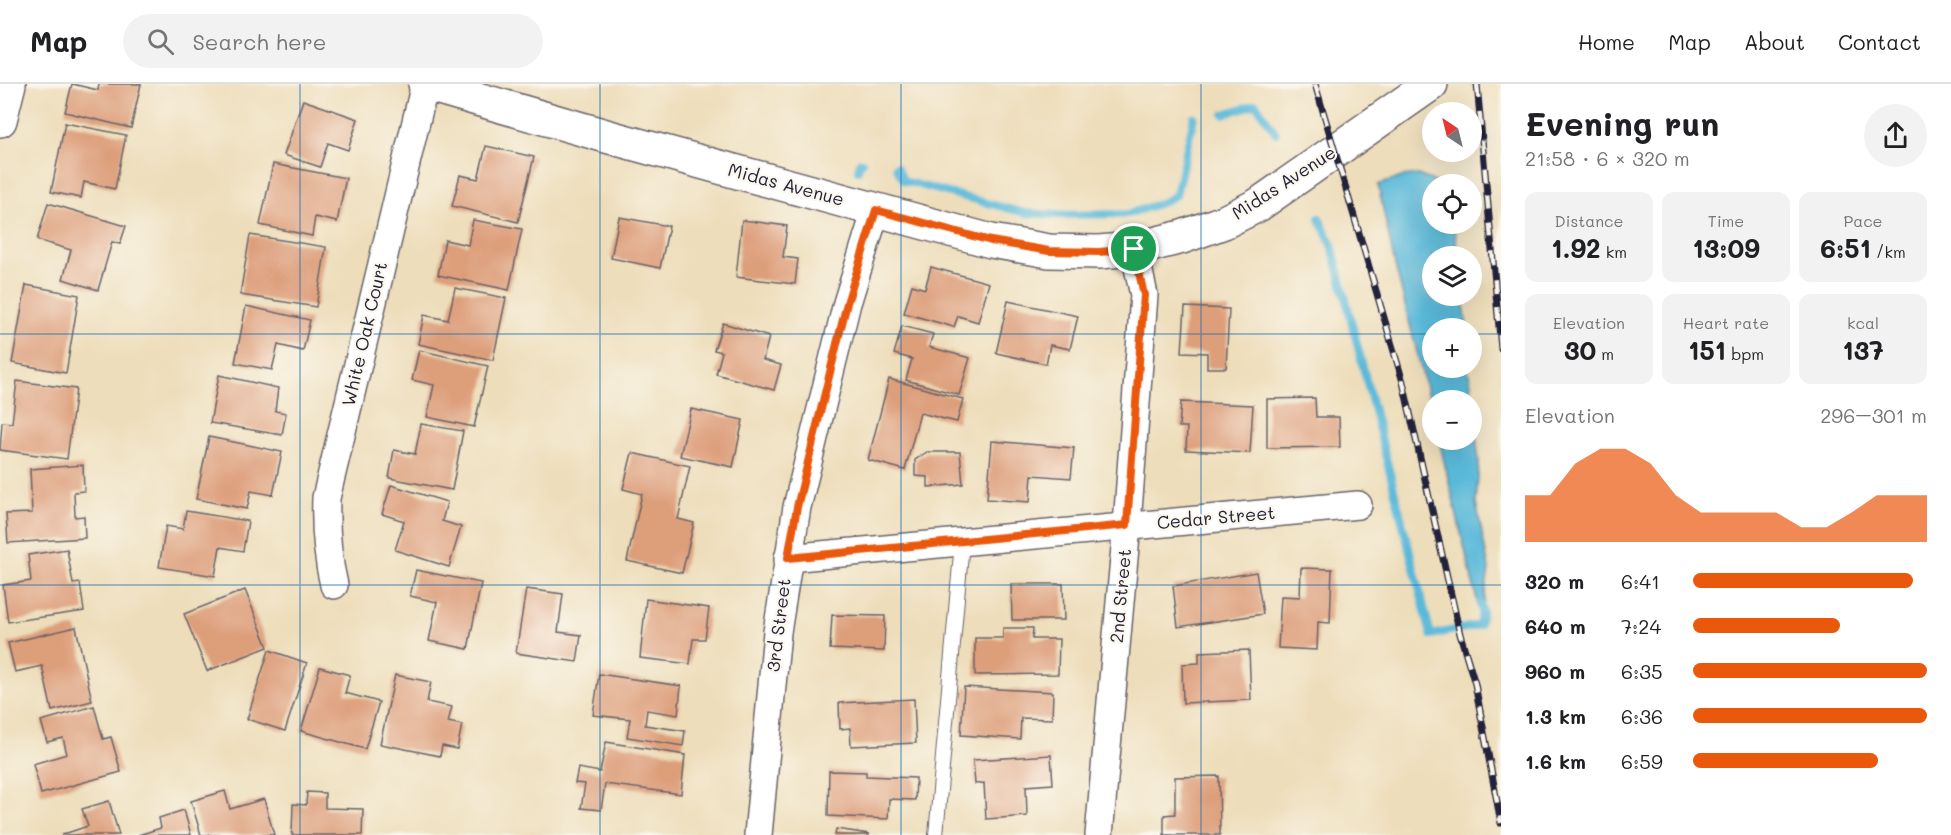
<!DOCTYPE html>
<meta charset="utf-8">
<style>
:root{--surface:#fff;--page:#f2f2f2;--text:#202124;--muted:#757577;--line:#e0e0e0;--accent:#ea580c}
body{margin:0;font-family:Mali,sans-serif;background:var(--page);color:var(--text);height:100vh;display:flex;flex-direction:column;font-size:22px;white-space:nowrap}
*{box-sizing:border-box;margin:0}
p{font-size:20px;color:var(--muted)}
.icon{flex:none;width:33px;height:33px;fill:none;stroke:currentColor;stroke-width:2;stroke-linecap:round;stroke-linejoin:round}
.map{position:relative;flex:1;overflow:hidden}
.side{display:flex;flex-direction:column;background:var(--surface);width:450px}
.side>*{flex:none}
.needle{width:39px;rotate:325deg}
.fabs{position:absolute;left:1422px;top:18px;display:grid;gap:12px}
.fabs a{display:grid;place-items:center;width:60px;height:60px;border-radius:50%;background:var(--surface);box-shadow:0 6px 24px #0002;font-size:30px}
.pin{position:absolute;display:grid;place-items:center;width:51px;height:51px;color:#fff;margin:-26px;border:3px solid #fff;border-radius:50%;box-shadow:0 2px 6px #0007}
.round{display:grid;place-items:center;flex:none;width:63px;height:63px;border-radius:32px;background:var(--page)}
.headline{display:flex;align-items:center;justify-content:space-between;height:102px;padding:0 24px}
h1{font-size:33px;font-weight:700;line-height:45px}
.metrics{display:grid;grid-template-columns:repeat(3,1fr);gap:9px;height:102px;padding:6px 24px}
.metrics div{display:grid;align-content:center;border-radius:12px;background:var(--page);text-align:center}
.metrics b{font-size:26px;font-weight:700}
.metrics small{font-size:16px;font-weight:400}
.metrics p{font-size:16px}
.chart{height:168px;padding:12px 24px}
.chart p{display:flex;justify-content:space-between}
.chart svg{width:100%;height:108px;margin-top:6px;fill:var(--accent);opacity:.7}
ul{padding:0 24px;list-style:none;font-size:20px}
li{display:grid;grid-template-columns:96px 72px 1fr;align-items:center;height:45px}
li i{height:15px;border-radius:8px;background:var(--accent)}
header{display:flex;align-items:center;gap:36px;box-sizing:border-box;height:84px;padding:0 30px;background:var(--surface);border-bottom:2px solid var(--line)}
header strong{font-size:28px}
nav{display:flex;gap:33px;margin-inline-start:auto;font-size:21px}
.search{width:420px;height:54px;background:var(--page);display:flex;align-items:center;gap:15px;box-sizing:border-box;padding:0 21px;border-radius:33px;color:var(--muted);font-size:22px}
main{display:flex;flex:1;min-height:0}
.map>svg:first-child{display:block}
</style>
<header>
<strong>Map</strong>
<div class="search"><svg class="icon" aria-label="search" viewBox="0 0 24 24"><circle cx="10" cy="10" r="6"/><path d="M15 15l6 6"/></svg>Search here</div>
<nav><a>Home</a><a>Map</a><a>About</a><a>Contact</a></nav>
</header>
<main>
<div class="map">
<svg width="1501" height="751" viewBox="0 0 1501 751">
<rect width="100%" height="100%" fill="#fbf7ec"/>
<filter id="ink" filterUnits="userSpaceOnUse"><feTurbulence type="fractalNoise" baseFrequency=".0167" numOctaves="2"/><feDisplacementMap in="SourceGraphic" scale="12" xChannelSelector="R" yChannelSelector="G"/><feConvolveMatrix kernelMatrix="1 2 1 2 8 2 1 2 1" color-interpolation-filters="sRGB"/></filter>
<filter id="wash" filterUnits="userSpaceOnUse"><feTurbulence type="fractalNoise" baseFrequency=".008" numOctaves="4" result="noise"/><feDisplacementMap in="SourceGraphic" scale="24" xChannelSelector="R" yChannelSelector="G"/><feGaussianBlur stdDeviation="1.35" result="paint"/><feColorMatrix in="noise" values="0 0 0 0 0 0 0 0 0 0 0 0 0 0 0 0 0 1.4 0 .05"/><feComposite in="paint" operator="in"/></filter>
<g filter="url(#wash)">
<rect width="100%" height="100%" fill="#edddba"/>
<polygon fill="#5ab9d9" stroke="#3e6e8a" stroke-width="1.5" points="1418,91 1441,100 1432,100 1432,140 1454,140 1458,172 1432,172 1432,212 1463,212 1467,244 1432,244 1432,284 1467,284 1470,294 1479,379 1476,419 1489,485 1482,528 1480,529 1439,356 1472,356 1472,316 1432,316 1432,328 1394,177 1378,101 1405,92"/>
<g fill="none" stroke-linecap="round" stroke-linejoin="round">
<g stroke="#5ab9d9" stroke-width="8">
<polyline points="1224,30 1256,20 1276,49"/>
<polyline points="896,83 904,97 1025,129 1055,131 1128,130 1161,119 1176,111 1194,33"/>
<polyline points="858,86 860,78 862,78"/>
<polyline points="1319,134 1332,161 1431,551 1479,541 1482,528 1480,520"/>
</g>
</g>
<g id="blocks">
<g fill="#dd9e7a">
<polygon points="72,0 98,6 99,0 141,0 131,44 65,28"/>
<polygon points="303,16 358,35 348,66 328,59 320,83 284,71"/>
<polygon points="65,39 126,51 115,105 84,98 81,114 51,108"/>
<polygon points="486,62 534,73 518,138 452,122 460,91 478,95"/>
<polygon points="273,80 346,94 337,138 315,133 312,152 260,141"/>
<polygon points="48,119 126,142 120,160 112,158 98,206 63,195 71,166 37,156"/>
<polygon points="619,133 669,142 660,184 611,174"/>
<polygon points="473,136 522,145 509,206 438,191 445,156 468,161"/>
<polygon points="742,136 787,142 783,173 798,175 795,200 736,193"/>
<polygon points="250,151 326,163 316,223 240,211"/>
<polygon points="931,183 989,199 978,238 958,232 954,243 904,229 912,201 925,205"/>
<polygon points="26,201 79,211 66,289 12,279"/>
<polygon points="455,204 506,214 493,276 418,260 424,231 448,236"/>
<polygon points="1008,217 1078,232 1070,265 1050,261 1046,280 996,269"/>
<polygon points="246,222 310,236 303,267 278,261 272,286 235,279"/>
<polygon points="1185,223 1229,225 1226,284 1207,284 1207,269 1182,268"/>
<polygon points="723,239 769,253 763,276 781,281 774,306 716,290 722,268 714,266"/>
<polygon points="902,242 933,250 929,263 970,274 959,311 906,296 912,275 894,270"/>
<polygon points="419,266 488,282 474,343 427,333 434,301 412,296"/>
<polygon points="219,291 278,304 275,327 286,329 282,351 210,339"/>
<polygon points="889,295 963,315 957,338 920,329 905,386 868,376"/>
<polygon points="17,297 76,305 67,375 0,366 2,338 12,339"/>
<polygon points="1315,314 1316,333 1339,333 1340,363 1267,364 1267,315"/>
<polygon points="1181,318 1253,321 1250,369 1186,366 1187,343 1179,343"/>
<polygon points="691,325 743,336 733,383 680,372"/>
<polygon points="421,340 463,347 452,406 389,394 394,366 415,370"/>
<polygon points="209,353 282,368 273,411 251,407 247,425 196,415"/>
<polygon points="992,357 1074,364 1071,394 1032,391 1030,418 987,415"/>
<polygon points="927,368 960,368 963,400 928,403 928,393 915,392 915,376"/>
<polygon points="632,369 690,382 678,435 694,439 682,489 627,477 642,410 623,405"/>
<polygon points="83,381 84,407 74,408 75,433 84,432 85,454 8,459 6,430 32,429 30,385"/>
<polygon points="391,401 447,418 442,437 461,443 449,483 395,466 404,437 382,430"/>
<polygon points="186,427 248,437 243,467 220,463 215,492 159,483 166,442 183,445"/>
<polygon points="67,465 73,500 80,499 84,527 8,538 3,501 31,497 28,471"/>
<polygon points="1301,484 1332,485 1330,539 1318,538 1317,566 1278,564 1281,512 1300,513"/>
<polygon points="416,486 481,499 468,565 429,557 437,518 410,512"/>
<polygon points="1256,488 1263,530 1178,543 1173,502"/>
<polygon points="1011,500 1063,500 1064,536 1012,536"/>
<polygon points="526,505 563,510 558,548 581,551 577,578 516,569"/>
<polygon points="245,506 268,563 207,587 184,530"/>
<polygon points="646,515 709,524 705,555 693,555 690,580 640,574"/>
<polygon points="832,531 885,532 884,567 830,565"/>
<polygon points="76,543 92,617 52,627 42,582 15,588 8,559"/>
<polygon points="1003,544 1033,544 1032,555 1059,555 1058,590 975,591 975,554 1003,554"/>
<polygon points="269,566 307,579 285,647 247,635"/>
<polygon points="1249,566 1251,616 1183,619 1182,580 1199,579 1199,568"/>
<polygon points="320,583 350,591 345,609 379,618 365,665 301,647"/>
<polygon points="599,590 681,602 678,631 647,626 645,641 685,647 683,662 627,653 630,635 593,631"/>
<polygon points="395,591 431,598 427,618 452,623 448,638 462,641 457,665 442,662 440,672 380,660"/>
<polygon points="964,603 1053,608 1052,635 1021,634 1020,655 961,651"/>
<polygon points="914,615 916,659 851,662 850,644 840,645 839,619"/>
<polygon points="94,622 103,655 111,653 121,688 41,710 33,680 67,670 63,654 47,658 41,637"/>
<polygon points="606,658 685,671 681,710 605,700 601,726 581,724 585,700 575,699 578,684 600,688"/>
<polygon points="1051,671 1053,700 1026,702 1027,732 986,735 984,699 975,700 973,676"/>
<polygon points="829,687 866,688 866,692 916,694 915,716 889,715 888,735 828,732"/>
<polygon points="1219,692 1220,751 1164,751 1164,731 1175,730 1175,693"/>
<polygon points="225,707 230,725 264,715 274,751 201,751 191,717"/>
<polygon points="307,708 325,709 325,724 363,725 362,751 292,751 293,720 306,721"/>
<polygon points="109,717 119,751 61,751 88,742 82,725"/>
<polygon points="184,726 191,751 138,751 161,744 159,734"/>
<polygon points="836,745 869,750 869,751 835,751"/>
</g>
</g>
</g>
<g filter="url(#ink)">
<use href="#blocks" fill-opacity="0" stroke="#696367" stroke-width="1.5"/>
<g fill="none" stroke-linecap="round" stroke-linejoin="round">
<defs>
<polyline id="service" points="936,751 962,458"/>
<g id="minor">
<polyline points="788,474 1358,421"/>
<path d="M334,501c-7,-29 -9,-57 -8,-87l99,-414"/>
<polyline points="758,751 777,548 797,423 847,219 876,126"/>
<polyline points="1099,751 1127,441 1144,211 1134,165"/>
</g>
<g id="tertiary">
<polyline points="425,0 613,54 991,157 1049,167 1099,168 1134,165 1182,153 1224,138 1258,121 1431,0"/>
<polyline points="0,36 9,0"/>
</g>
</defs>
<use href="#service" stroke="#696367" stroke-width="16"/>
<use href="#minor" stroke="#696367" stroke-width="30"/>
<use href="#tertiary" stroke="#696367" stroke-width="36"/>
<use href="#service" stroke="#fff" stroke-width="14"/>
<use href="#minor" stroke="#fff" stroke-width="27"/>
<use href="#tertiary" stroke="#fff" stroke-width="33"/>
<defs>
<g id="rail">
<polyline points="1315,0 1403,298 1460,550 1475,600 1501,739"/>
<polyline points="1477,0 1501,265"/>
</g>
</defs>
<use href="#rail" stroke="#22223b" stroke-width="7"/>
<use href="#rail" stroke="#fbf7ec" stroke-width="4.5" stroke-dasharray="14" stroke-linecap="butt"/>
</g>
</g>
<g fill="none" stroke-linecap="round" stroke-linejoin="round" filter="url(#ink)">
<defs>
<polygon id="route" points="876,126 991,157 1049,167 1099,168 1134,165 1144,211 1127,441 788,474 797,423 847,219"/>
</defs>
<use href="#route" stroke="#fff" stroke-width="12"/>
<use href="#route" stroke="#ea580c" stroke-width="8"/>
</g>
<path fill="none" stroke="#1f6fb2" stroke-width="1.5" stroke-opacity="0.55" d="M300,0v751M600,0v751M901,0v751M1201,0v751M0,250h1432M1472,250h29M0,501h1501"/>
<g text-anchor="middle" stroke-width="4.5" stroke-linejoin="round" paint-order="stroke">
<g font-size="18" fill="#22223b" stroke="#fbf7ec">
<text transform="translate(1284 99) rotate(-33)" y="6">Midas Avenue</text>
<text transform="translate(786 101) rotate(15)" y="6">Midas Avenue</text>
<text transform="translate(365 250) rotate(-77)" y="6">White Oak Court</text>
<text transform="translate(1216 434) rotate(-5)" y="6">Cedar Street</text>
<text transform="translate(1121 512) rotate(-85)" y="6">2nd Street</text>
<text transform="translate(779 541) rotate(-83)" y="6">3rd Street</text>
</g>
</g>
</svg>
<div class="fabs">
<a><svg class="needle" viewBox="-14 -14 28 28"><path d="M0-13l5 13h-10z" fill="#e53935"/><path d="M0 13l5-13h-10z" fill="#757577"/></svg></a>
<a><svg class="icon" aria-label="locate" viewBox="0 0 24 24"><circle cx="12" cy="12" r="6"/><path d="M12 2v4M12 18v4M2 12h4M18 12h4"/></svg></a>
<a><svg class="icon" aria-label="layers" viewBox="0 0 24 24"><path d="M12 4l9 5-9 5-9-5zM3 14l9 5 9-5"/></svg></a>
<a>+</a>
<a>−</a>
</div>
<div class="pin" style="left:1134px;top:165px;background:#1e9e55"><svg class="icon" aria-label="arrive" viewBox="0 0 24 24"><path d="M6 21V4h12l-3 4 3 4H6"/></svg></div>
</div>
<section class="side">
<div class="headline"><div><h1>Evening run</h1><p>21:58 · 6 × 320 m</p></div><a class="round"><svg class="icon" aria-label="share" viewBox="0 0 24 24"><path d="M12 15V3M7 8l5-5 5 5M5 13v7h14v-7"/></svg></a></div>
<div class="metrics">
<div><p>Distance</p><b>1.92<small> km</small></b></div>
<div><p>Time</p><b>13:09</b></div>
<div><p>Pace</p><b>6:51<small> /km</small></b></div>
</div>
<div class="metrics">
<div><p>Elevation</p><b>30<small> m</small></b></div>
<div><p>Heart rate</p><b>151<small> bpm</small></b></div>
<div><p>kcal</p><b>137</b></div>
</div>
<div class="chart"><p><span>Elevation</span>296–301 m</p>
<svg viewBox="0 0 160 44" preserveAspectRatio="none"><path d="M0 44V25L10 25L20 12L30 6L40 6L50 12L60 25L70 32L80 32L90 32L100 32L110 38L120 38L130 32L140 25L150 25L160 25V44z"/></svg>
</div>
<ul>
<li><b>320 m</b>6:41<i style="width:94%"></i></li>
<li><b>640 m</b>7:24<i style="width:63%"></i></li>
<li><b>960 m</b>6:35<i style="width:100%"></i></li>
<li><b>1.3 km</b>6:36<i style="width:100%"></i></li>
<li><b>1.6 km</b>6:59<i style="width:79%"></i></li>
</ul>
</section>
</main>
